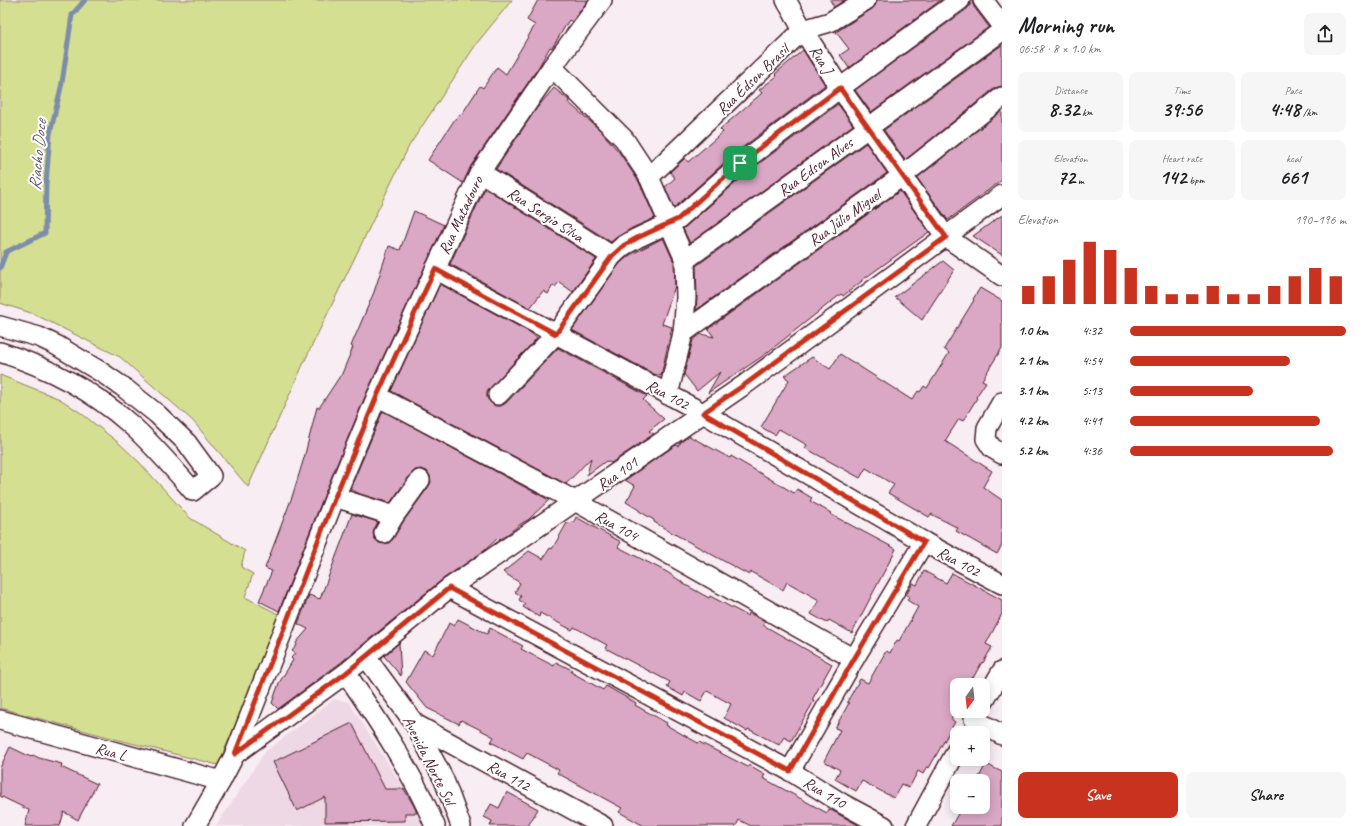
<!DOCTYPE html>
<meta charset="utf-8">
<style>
:root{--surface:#fff;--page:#f6f6f6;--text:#202124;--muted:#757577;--accent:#c8321e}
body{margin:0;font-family:Caveat,sans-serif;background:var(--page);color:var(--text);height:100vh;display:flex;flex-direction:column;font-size:15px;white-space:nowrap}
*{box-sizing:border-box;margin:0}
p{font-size:13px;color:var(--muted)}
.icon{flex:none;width:22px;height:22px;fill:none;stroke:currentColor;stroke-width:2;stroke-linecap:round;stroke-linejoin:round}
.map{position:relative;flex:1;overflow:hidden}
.panel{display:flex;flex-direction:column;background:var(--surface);width:360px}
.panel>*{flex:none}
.needle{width:26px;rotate:195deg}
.controls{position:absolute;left:950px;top:678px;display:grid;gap:8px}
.controls a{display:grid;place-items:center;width:40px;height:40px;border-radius:8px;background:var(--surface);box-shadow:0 2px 10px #0003;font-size:20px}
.pin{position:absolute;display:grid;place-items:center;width:34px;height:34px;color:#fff;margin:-17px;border-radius:8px;box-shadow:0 2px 6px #0006}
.round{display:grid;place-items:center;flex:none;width:42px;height:42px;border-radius:8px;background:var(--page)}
.overview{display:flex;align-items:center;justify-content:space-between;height:68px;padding:0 16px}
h1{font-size:22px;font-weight:600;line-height:30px}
.stats{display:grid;grid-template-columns:repeat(3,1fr);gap:6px;height:68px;padding:4px 16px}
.stats div{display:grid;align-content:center;border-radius:8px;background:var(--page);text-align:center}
.stats b{font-size:20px;font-weight:600}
.stats small{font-size:11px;font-weight:400}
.stats p{font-size:11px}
.chart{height:112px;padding:8px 16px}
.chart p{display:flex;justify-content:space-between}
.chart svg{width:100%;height:72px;margin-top:4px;stroke:var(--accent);stroke-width:6}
.cta{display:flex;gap:8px;margin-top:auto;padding:8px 16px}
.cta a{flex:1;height:46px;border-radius:8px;background:var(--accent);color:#fff;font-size:16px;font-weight:600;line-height:46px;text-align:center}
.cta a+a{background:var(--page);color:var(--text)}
ul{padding:0 16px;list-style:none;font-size:13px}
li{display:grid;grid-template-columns:64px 48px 1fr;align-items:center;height:30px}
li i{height:10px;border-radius:5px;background:var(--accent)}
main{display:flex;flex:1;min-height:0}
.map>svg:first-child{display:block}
</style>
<main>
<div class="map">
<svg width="1002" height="826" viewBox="0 0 1002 826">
<rect width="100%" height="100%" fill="#f8edf3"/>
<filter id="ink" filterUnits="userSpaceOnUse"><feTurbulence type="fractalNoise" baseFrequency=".025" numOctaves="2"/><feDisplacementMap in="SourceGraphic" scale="8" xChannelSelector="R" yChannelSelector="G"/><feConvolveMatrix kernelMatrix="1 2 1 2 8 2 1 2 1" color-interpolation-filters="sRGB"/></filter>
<g filter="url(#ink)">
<polygon fill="#efd8e5" points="334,699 349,702 403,787 420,820 422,826 216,826 265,752"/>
<g fill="#d4df92" stroke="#8f7f5e">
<polygon points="0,0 512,0 477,43 409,146 306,358 248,487 192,420 120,357 34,314 0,303"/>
<polygon points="0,375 60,399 81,413 120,444 139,462 190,518 245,551 241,567 253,574 245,597 282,616 218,765 119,740 0,708"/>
</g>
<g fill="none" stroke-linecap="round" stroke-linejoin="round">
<polyline stroke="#7c8daa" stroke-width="5" points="0,268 6,252 45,233 46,184 50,134 62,83 72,15 85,0"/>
</g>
<g fill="#daa7c4" stroke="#4a1f2b">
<polygon points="538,0 588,0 572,22 569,20 552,48 550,47 538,68 471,166 463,183 428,160 455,119 461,113 462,114 480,86 483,88 497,67 506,74 535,25 527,20"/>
<polygon points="830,0 845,0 834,7"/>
<polygon points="877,0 941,0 849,68 840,55 849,49 836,32 872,9 875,6"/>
<polygon points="971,0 972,0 974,7 989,27 871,112 855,90 967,9 970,5"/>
<polygon points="1002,45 1002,86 995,88 905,160 884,130"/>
<polygon points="803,50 825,85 734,154 674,208 665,187 675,178 670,172 685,158 688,162 723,132 720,129 762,93 759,90 777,76 775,74"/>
<polygon points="554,88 569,100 568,102 600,130 619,152 639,182 655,218 632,228 617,237 611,242 496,169 536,109"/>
<polygon points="838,104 853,125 690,243 683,229 748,172"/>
<polygon points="1002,111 1002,180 948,220 917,178"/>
<polygon points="866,143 887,173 696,310 697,298 696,266"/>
<polygon points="485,188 596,259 573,292 559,282 555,287 553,285 548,294 543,291 530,308 450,264"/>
<polygon points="900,191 929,232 861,281 862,281 843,296 841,294 763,356 727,380 708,393 720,372 697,391 684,374 693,340 701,334 714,337 708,329"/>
<polygon points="414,211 444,225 367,392 325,493 279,611 259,601 272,571 265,568 292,497 304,458 317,407 319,408 340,376 341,376 353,347 351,346 374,292 389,246 400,250"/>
<polygon points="1002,215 1002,255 973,236"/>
<polygon points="663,238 674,262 675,286 662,324 672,327 661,376 654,374 572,330 620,263 630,255"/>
<polygon points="943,261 954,270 922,320 895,297"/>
<polygon points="440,284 531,333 537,338 490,388 487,392 487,398 491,403 495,406 501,406 506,403 558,348 647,396 643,400 664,419 649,431 654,434 611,463 606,461 587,475 591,458 566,484 391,391"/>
<polygon points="980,288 1002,301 1002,348 982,380 986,382 976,397 977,398 963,421 959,419 945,441 992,471 983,487 1002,500 1002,545 997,554 956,531 958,528 931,514 929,517 888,493 894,485 866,468 860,478 805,448 807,445 779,429 775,435 761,427 789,380 784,376 812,357 830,369 840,354 912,400 918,391 920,392 924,386 927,388 949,353 944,349 974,300 973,299"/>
<polygon points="383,411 549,500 528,520 522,523 500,540 498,538 484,551 443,579 339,664 278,709 272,703 279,683 293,660 291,658 295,653 292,651 297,645 296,643 308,629 298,624 309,595 320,599 352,514 378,522 373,533 374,538 379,543 384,544 389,543 393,539 403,522 429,486 431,482 430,476 427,471 421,469 415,470 411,474 390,503 360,494 350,489"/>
<polygon points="689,436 730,458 731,456 794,493 797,489 812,498 810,501 831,513 830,514 896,549 852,633 829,620 827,623 811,614 819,600 787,582 783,590 751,572 749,575 669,531 654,522 654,520 639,511 639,510 626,502 635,486 625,480 676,445 678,446 680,443"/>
<polygon points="576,517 621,542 618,547 667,572 682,582 682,583 709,598 710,596 748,616 749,613 765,621 763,625 832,664 812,700 814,701 791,741 784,737 779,745 748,729 747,731 724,718 731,704 707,691 701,701 685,692 683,696 667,687 670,682 605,648 607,645 574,627 572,630 540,613 539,617 523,607 525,604 519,600 521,596 515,592 520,583 503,572 529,551 543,559 550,548 552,549 567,523 574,522"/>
<polygon points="924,571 946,583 952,573 1002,600 1002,614 986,644 992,647 983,663 982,662 973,678 972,677 967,685 957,685 957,708 951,719 955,722 929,768 927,766 923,774 918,771 909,788 901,784 894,798 862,781 856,791 835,779 840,770 824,761 840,730 835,728 849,703 847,702 860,679 868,683 886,651 890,653 897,640 899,641 918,607 907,600 909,596 906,595 913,583 917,585"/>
<polygon points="458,619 487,634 490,628 523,646 521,649 554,666 556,662 572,670 571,672 603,690 606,686 636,703 635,705 667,723 666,725 698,743 699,742 748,767 749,765 765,774 763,778 827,813 829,809 860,826 751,826 739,820 736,826 644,826 619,812 622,808 557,773 559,770 527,753 523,759 491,742 494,737 477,728 461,720 459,724 427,708 406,682 424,650 433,655 449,623 454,626"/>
<polygon points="399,643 401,676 384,656"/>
<polygon points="352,723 385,789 404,789 414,806 417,813 405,813 405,821 325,822 325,797 297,811 273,762"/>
<polygon points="10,747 31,757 33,755 39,758 62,764 61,767 97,784 78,820 64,812 60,826 25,826 29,810 0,796 0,768"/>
<polygon points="986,764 1002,772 1002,826 951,826 962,807 983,807 983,781 977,781"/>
<polygon points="507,792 538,809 528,826 490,826 492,821 484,817 491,804 499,808"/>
</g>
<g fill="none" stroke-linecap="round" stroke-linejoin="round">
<defs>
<g id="minor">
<polyline points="786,0 803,30 840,88 946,237 1002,276"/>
<polyline points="983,0 1002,25"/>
<polyline points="552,67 624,139 649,177 685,260 686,298 683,333 668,395"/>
<polyline points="480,172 612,256"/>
<polyline points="649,177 803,30 830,22 866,0"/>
<polyline points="685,260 1002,31"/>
<polyline points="435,269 703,413 924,542 1002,584"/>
<path d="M0,326l39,11 17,8 45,27 22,15 34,27 30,29 24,33 -18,15c-20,-23 -40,-47 -63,-67 -37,-33 -83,-57 -130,-72"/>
<polyline points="683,333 902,176 1002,97"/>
<polyline points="498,395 556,334 612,256 623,246 637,238 678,219 741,163 840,88 960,0"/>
<polyline points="377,396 575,501 854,659"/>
<polyline points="1002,402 987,428 986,439 992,448 1002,454"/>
<polyline points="335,497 394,516"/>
<polyline points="384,533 394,516 420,480"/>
<polyline points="449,588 790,771 843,804 884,826"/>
<polyline points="366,657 415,724 444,780 461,826"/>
<path d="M346,673c33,49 66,98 89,153"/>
<polyline points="983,703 1002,671"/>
<polyline points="974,719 1002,735"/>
<polyline points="0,720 221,781"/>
<polyline points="415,724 603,826"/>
<polyline points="235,754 346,673 449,588 747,383 1002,195"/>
<polyline points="790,771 854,659 924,542"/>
<polyline points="195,826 221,781 235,754 335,497 377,396 480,172 552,67 602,0"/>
<polyline points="916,826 957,750"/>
</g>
</defs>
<use href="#minor" stroke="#4a1f2b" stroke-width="22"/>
<use href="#minor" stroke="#fff" stroke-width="19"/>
</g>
</g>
<g fill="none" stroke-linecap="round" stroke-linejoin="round" filter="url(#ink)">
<defs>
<polygon id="route" points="840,88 946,237 747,383 703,413 924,542 854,659 790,771 449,588 346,673 235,754 335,497 377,396 435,269 556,334 612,256 623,246 637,238 678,219 740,163"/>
</defs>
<use href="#route" stroke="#fff" stroke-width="8"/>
<use href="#route" stroke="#c8321e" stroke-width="5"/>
</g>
<g text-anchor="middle" stroke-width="4" stroke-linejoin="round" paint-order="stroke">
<g font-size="16" fill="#4a1f2b" stroke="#fff">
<text transform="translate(822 59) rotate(58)" y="6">Rua J</text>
<text transform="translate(752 79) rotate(-44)" y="6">Rua Édson Brasil</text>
<text transform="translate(815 166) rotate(-36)" y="6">Rua Edson Alves</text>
<text transform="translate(546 214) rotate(33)" y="6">Rua Sergio Silva</text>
<text transform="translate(460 215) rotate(-65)" y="6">Rua Matadouro</text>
<text transform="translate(844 217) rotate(-36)" y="6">Rua Júlio Miguel</text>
<text transform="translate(668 394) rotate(28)" y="6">Rua 102</text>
<text transform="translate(617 473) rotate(-35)" y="6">Rua 101</text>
<text transform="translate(617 525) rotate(29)" y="6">Rua 104</text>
<text transform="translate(959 561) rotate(28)" y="6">Rua 102</text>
<text transform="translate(111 751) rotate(15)" y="6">Rua L</text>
<text transform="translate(430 760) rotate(63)" y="6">Avenida Norte Sul</text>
<text transform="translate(509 775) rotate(29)" y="6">Rua 112</text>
<text transform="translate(825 792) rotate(31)" y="6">Rua 110</text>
</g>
<g font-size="17" font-style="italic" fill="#63566a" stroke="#fff">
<text transform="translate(37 155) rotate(-85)" y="6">Riacho Doce</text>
</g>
</g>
</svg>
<div class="controls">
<a><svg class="needle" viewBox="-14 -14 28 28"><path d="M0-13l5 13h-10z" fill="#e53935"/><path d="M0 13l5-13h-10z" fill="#757577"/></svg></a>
<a>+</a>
<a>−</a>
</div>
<div class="pin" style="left:740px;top:163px;background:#1e9e55"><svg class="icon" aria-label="arrive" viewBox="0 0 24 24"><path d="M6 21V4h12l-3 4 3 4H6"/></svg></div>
</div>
<section class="panel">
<div class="overview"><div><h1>Morning run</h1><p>06:58 · 8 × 1.0 km</p></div><a class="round"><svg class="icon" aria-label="share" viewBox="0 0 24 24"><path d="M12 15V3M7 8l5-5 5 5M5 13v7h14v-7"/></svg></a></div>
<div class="stats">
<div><p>Distance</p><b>8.32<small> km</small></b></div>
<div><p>Time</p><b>39:56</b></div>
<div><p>Pace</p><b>4:48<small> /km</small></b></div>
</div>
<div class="stats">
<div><p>Elevation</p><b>72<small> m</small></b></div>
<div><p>Heart rate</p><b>142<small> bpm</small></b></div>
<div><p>kcal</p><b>661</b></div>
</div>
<div class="chart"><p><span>Elevation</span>190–196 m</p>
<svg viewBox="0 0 160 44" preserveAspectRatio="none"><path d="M5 44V33M15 44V27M25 44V17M35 44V6M45 44V11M55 44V22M65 44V33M75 44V38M85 44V38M95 44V33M105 44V38M115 44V38M125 44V33M135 44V27M145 44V22M155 44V27"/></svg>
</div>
<ul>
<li><b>1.0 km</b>4:32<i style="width:100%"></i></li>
<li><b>2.1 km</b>4:54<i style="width:74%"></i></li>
<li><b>3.1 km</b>5:13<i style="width:57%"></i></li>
<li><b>4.2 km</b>4:41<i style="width:88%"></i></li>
<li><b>5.2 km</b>4:36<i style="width:94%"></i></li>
</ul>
<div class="cta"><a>Save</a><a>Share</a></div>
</section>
</main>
